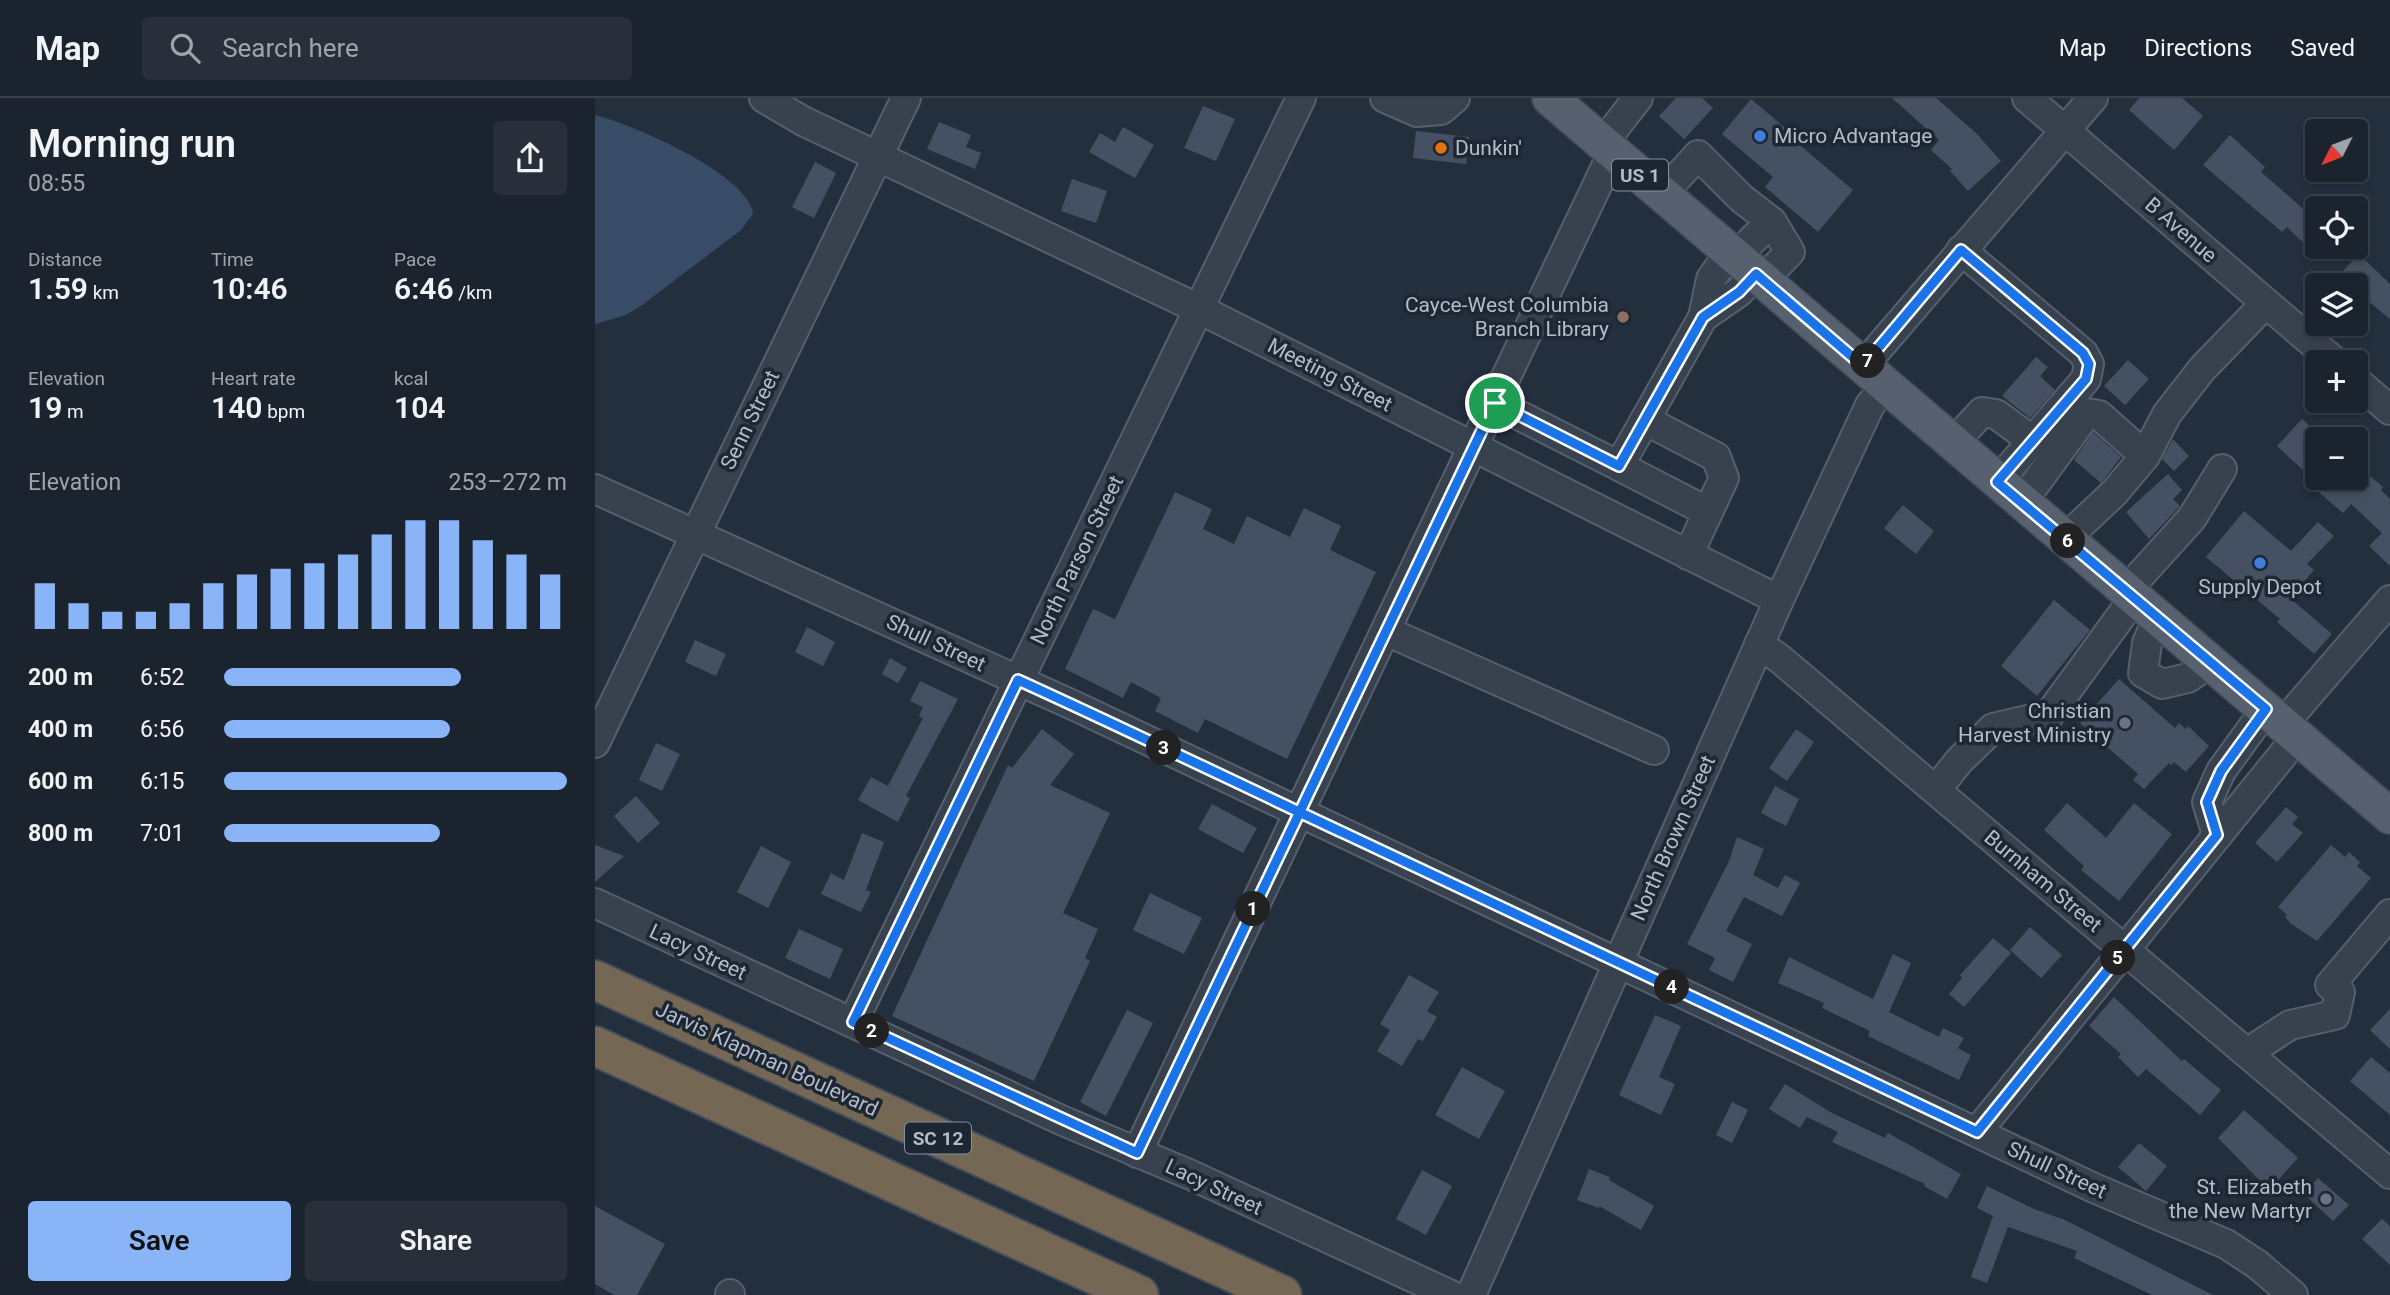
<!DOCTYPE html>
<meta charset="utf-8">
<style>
:root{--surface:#1b232e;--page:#282f3a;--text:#f1f3f6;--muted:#a0a4aa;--line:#39404a;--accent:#8ab4f8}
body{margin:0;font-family:Roboto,sans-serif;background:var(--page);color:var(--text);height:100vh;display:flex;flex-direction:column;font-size:26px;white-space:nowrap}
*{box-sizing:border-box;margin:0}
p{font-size:23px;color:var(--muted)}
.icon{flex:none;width:38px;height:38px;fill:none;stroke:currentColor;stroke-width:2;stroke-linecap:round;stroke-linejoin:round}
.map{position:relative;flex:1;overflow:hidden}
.drawer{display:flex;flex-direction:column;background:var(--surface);width:595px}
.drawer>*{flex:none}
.needle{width:46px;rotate:228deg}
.controls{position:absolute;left:1710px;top:21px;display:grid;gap:14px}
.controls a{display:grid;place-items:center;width:63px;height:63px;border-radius:7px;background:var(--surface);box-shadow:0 4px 10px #0003,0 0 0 2px var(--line);font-size:35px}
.pin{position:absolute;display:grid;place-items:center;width:60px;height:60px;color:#fff;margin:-30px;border:4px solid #fff;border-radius:50%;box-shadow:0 2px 7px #0007}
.km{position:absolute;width:35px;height:35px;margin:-18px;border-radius:50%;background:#222;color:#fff;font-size:19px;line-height:35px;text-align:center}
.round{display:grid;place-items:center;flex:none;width:74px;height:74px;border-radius:7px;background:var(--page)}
.overview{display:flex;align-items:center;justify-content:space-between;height:119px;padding:0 28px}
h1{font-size:38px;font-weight:600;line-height:52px}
.stats{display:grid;grid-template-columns:repeat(3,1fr);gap:10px;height:119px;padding:7px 28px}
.stats div{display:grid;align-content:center}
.stats b{font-size:30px;font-weight:600}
.stats small{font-size:19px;font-weight:400}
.stats p{font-size:19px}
.chart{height:196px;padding:14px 28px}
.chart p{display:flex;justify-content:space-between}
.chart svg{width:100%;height:126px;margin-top:7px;stroke:var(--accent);stroke-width:6}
.cta{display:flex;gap:14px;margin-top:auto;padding:14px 28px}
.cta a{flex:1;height:80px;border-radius:7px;background:var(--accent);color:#111;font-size:28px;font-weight:600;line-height:80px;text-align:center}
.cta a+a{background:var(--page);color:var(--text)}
ul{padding:0 28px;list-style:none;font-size:23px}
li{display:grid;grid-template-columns:112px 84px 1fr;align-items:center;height:52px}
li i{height:18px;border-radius:9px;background:var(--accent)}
header{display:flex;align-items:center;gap:42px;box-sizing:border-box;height:98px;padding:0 35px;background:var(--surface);border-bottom:2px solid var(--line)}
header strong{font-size:33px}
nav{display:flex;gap:38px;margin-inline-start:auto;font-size:24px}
.search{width:490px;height:63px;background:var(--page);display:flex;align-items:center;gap:18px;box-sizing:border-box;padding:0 24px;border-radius:7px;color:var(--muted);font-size:26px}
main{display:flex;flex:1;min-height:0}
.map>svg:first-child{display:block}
</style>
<header>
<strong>Map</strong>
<div class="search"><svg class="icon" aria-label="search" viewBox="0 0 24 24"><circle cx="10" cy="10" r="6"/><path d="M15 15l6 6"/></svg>Search here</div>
<nav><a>Map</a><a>Directions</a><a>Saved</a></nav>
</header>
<main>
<section class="drawer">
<div class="overview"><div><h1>Morning run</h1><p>08:55</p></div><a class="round"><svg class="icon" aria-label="share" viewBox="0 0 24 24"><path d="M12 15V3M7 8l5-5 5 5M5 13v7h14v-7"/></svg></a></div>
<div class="stats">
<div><p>Distance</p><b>1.59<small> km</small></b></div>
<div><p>Time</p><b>10:46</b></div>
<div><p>Pace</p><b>6:46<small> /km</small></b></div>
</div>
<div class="stats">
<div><p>Elevation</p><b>19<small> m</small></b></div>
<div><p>Heart rate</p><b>140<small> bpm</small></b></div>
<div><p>kcal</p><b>104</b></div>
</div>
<div class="chart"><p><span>Elevation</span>253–272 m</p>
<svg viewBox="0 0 160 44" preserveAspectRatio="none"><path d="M5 44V28M15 44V35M25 44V38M35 44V38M45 44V35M55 44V28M65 44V25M75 44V23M85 44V21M95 44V18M105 44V11M115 44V6M125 44V6M135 44V13M145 44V18M155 44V25"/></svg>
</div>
<ul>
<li><b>200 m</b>6:52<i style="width:69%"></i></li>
<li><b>400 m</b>6:56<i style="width:66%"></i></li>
<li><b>600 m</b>6:15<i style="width:100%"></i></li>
<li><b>800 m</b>7:01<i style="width:63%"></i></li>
</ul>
<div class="cta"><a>Save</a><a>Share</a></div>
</section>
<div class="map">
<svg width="1795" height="1197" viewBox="0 0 1795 1197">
<rect width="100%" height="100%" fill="#242f3e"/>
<path fill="#394c67" d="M0,17c37,9 153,59 158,99l-12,16 -99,75 -16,10 -31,9z"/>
<g fill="#455162">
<polygon points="1081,0 1107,0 1118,10 1089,41 1064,18"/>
<polygon points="1297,0 1341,0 1381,35 1406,63 1373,93 1355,73 1357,71 1336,52 1344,42"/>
<polygon points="1544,0 1587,0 1608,18 1579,52 1534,12"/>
<polygon points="1156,1 1202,40 1200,43 1258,92 1223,134 1170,89 1178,79 1127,36"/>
<polygon points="608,8 640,21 621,63 589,50"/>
<polygon points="344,24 376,37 371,49 386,55 380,71 332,51"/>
<polygon points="528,29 559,47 540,80 494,54 505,35 520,44"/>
<polygon points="821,33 874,39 871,66 818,60"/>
<polygon points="1635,37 1670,69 1666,74 1713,115 1722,107 1722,158 1692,129 1687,134 1608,67"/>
<polygon points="220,64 241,75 219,120 197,109"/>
<polygon points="477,81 512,93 501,125 466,113"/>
<polygon points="1764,156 1795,186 1795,221 1760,192 1760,187 1756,187 1745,176"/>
<polygon points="1441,259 1453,269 1445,278 1460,292 1435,320 1407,298"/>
<polygon points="1533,262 1554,281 1530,307 1509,288"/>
<polygon points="1707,321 1722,335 1722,385 1682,348"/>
<polygon points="1498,334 1526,359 1506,385 1479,362"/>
<polygon points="1578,341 1594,358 1579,373 1567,361"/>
<polygon points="1760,365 1788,389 1786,392 1795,401 1795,468 1774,448 1787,435 1756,406 1748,415 1720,391 1730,380 1760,380"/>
<polygon points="1573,376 1587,392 1578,401 1585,408 1554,441 1531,414"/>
<polygon points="580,394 617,411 608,431 639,446 652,418 695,439 709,410 746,428 735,452 781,474 692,661 610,621 603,635 560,613 566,600 536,584 528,600 470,571 498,511 520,521"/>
<polygon points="1308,407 1339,433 1321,456 1289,430"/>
<polygon points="1649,413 1696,453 1723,424 1739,438 1712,466 1719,472 1695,500 1737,536 1719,556 1682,524 1685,521 1611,459"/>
<polygon points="1459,502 1495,532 1442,598 1406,568"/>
<polygon points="212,529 240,544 228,568 200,554"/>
<polygon points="100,542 131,556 121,578 90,564"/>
<polygon points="295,560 312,570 303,585 287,576"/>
<polygon points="1524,581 1580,630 1584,625 1591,631 1593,628 1614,648 1591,674 1579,664 1576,667 1574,665 1549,691 1538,682 1543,676 1485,625"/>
<polygon points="325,583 363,601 311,698 315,700 303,724 263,702 276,679 293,688 328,620 324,618 328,609 315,603"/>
<polygon points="447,631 479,656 455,687 515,715 468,815 503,831 490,860 495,863 439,983 297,918 413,667 417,670"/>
<polygon points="1201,631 1219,644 1192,683 1174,670"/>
<polygon points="61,645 85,656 67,693 44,682"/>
<polygon points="1180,688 1204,701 1191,728 1166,715"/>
<polygon points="41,698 65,725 43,745 19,718"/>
<polygon points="1472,705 1511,740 1539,705 1577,736 1524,803 1486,772 1489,768 1449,732"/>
<polygon points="617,706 662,730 648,755 603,731"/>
<polygon points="1691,709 1703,719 1697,726 1708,735 1682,764 1660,745"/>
<polygon points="267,735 289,744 271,792 276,794 266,814 226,796 236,775 249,782"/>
<polygon points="1142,739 1169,751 1158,777 1183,790 1190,777 1205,785 1187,818 1149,799 1131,833 1157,846 1138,884 1114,872 1120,860 1092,846 1134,763"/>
<polygon points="0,747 29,758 0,784"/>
<polygon points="1736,747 1750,759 1754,754 1765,764 1762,768 1776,780 1722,843 1696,826 1690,819 1692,817 1683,809"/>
<polygon points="166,748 196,764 173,810 142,794"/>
<polygon points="555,795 607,820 589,856 538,832"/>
<polygon points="1435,829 1467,857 1446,880 1415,852"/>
<polygon points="204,831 248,851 235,881 190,860"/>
<polygon points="1398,840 1416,855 1369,909 1354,896 1367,880 1365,877"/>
<polygon points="1298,856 1316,865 1294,914 1344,939 1348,930 1369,940 1363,950 1376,957 1364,982 1273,938 1275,933 1227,910 1229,905 1183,885 1194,859 1278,901"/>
<polygon points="814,877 844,894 832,913 842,919 828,943 823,941 807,968 782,953 795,932 785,926"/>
<polygon points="1519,899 1587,963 1589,961 1626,992 1605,1017 1551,971 1543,979 1523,959 1526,956 1494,928"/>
<polygon points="1795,911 1795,951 1775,932"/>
<polygon points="532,912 558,925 511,1018 485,1004"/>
<polygon points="1060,917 1086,928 1064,979 1080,986 1066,1017 1024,997"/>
<polygon points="1776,959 1795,975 1795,1017 1755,983"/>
<polygon points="867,969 910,993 884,1041 840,1017"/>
<polygon points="1190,986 1237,1015 1290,1040 1293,1035 1366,1076 1352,1101 1329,1088 1330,1086 1237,1044 1243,1034 1212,1019 1205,1030 1174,1011"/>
<polygon points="1137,1004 1153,1012 1137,1045 1121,1037"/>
<polygon points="1649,1012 1703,1060 1674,1092 1623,1040"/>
<polygon points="1544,1045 1572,1068 1551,1093 1523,1069"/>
<polygon points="994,1071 1015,1079 1014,1082 1059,1108 1046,1132 1004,1108 1004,1110 982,1102"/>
<polygon points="827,1072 857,1088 831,1137 801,1121"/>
<polygon points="1723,1080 1754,1107 1738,1123 1709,1096"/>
<polygon points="1392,1088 1439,1111 1470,1122 1618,1197 1557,1197 1479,1160 1482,1153 1413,1129 1392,1185 1376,1179 1398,1118 1382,1110"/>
<polygon points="0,1108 70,1146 42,1197 19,1197 0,1186"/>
<polygon points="1787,1121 1795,1128 1795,1167 1767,1141"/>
</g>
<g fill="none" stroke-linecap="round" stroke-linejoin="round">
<defs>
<g id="minor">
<polyline points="169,0 208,23 604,211 1184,502"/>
<polyline points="790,0 822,14 846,12 860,0"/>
<polyline points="1432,0 1740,264"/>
<polyline points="1008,45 1043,0"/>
<polyline points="1067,96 1103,57 1146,100 1177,124 1157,142 1142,160"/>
<polyline points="1366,152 1488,255 1494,266 1491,281 1402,384"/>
<polyline points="1168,182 1195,154 1177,124"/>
<polyline points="1108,219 1144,194 1161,176"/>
<polyline points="1268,268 1498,0"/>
<polyline points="1760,282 1795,312"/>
<polyline points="900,305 1024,368 1050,322"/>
<polyline points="1358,345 1387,314 1401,316 1439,344"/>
<polyline points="1024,368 1113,414"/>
<polyline points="0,391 480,608 1499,1090 1631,1146 1663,1167 1698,1197"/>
<polyline points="1427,404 1492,315 1504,317 1550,358"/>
<polyline points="1470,441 1519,395 1550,358 1572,316 1607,271 1671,205"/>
<polyline points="1093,457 1129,380 1121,359 1050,322 1108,219 1116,181 1135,154"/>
<polyline points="1531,493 1597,420 1627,371"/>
<polyline points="1563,520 1552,545 1548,575 1567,586 1593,580 1615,564"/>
<polyline points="791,533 1059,652"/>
<polyline points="1164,546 1185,561 1795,1076"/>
<polyline points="1688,626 1795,502"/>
<polyline points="0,645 311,0"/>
<polyline points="1341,692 1364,663 1398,630 1454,617 1539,500"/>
<polyline points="1622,737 1612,704 1626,673 1671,611"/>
<polyline points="0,805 466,1022 596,1077 856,1197"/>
<polyline points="258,924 706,0"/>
<polyline points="1652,955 1695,927 1740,917 1745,894 1735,887 1795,816"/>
<polyline points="1382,1034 1703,638"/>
<polyline points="542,1055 1018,54"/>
<polyline points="135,1197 135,1196"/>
<polyline points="876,1197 1184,502 1275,307 1291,288"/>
</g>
<polyline id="major" points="955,0 1795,718"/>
<g id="highway">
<polyline points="0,882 687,1197"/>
<polyline points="0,948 544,1197"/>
</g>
</defs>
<use href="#minor" stroke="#565f6c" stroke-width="32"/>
<use href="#major" stroke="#414a57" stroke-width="38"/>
<use href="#highway" stroke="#434c59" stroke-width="42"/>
<use href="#minor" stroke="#38414e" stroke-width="28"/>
<use href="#major" stroke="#56606e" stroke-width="35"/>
<use href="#highway" stroke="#746855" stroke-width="38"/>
</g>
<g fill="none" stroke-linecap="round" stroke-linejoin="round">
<defs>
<path id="route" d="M900,305l-358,750 -284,-131 165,-342c110,50 219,103 328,154 211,99 421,198 631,298l240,-297 -10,-33 14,-31 45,-62 -269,-227 89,-103 3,-15 -6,-11 -122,-103 -98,116 -107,-92 -17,18 -36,25 -84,149 -124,-63"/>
</defs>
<use href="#route" stroke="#fff" stroke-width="14"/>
<use href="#route" stroke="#1a73e8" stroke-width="9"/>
</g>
<g fill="#3f7fe0" stroke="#1d2633" stroke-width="2.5">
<circle cx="1165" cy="38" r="7"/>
<circle cx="1665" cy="465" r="7"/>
</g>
<circle fill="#e8710a" stroke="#1d2633" stroke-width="2.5" cx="846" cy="50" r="7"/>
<circle fill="#8d6e63" stroke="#1d2633" stroke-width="2.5" cx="1028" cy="219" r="7"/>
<g fill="#6b7280" stroke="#1d2633" stroke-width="2.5">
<circle cx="1530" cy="625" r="7"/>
<circle cx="1731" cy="1101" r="7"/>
</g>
<g text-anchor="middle" stroke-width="7" stroke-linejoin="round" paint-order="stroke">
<g fill="#1d2633" stroke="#878f9c" stroke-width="2">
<rect x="1017" y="61.5" width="56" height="31" rx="5"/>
<rect x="310" y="1024.5" width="66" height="31" rx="5"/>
</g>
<g font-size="19" font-weight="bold" fill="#b4bcc9">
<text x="1045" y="84">US 1</text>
<text x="343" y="1047">SC 12</text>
</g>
<g font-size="21" fill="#b4bcc9" stroke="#1d2633" text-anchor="end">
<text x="1179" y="45" text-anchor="start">Micro Advantage</text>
<text x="860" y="57" text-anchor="start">Dunkin'</text>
<text x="1014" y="214">Cayce-West Columbia<tspan x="1014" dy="24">Branch Library</tspan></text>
<text x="1665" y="496" text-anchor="middle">Supply Depot</text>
<text x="1516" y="620">Christian<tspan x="1516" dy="24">Harvest Ministry</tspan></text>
<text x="1717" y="1096">St. Elizabeth<tspan x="1717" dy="24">the New Martyr</tspan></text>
</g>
<g font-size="21" fill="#b4bcc9" stroke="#1d2633">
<text transform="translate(1586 132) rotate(41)" y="7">B Avenue</text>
<text transform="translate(735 277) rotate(27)" y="7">Meeting Street</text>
<text transform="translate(155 322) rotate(-64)" y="7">Senn Street</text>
<text transform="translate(482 462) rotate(-64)" y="7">North Parson Street</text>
<text transform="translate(341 545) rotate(25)" y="7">Shull Street</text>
<text transform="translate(1078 740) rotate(-66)" y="7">North Brown Street</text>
<text transform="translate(1448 783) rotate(40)" y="7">Burnham Street</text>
<text transform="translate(103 854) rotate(25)" y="7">Lacy Street</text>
<text transform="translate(172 961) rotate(25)" y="7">Jarvis Klapman Boulevard</text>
<text transform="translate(1462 1072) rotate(25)" y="7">Shull Street</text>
<text transform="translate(619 1089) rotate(25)" y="7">Lacy Street</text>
</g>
</g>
</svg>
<div class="controls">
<a><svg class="needle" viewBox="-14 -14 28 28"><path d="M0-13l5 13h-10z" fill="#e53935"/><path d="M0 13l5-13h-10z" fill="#a0a4aa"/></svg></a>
<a><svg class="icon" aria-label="locate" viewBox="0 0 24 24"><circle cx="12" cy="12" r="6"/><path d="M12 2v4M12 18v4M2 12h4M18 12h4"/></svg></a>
<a><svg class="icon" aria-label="layers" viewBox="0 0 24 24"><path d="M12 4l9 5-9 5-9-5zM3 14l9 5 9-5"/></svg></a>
<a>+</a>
<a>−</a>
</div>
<div class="pin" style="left:900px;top:305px;background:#1e9e55"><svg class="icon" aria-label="arrive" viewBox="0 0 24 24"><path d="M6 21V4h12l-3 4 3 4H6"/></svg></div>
<b class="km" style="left:658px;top:811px">1</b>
<b class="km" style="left:277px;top:933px">2</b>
<b class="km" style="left:569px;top:650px">3</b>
<b class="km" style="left:1077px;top:889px">4</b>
<b class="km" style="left:1523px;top:860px">5</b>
<b class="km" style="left:1473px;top:443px">6</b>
<b class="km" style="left:1273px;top:263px">7</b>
</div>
</main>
